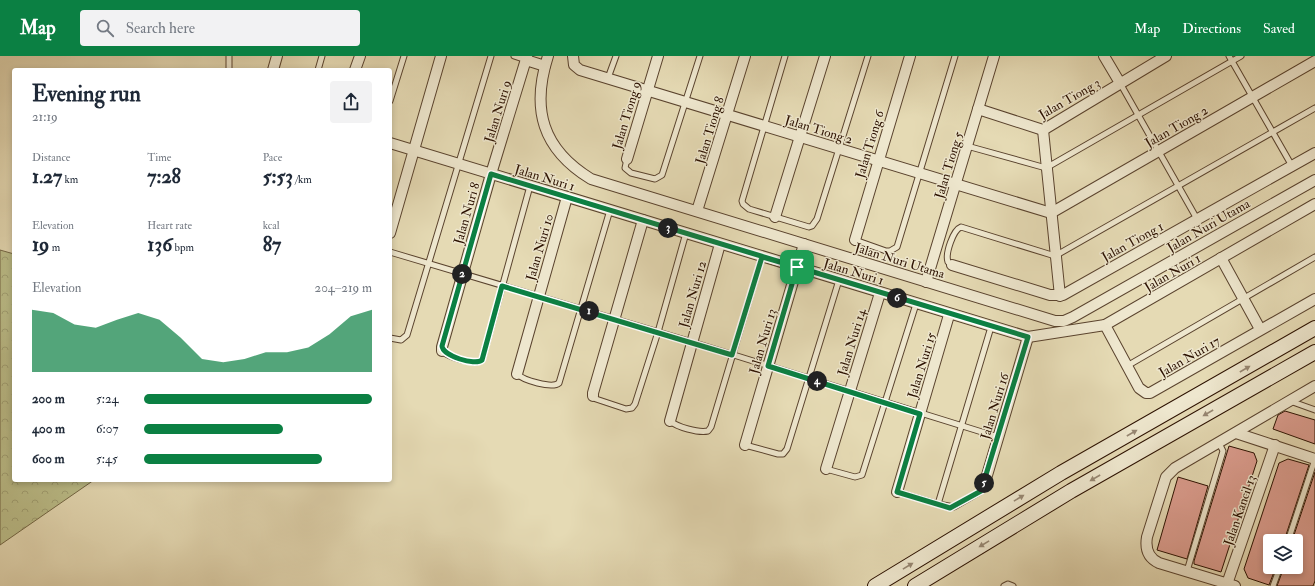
<!DOCTYPE html>
<meta charset="utf-8">
<style>
:root{--surface:#fff;--page:#f2f2f3;--text:#1f2937;--muted:#747a83;--accent:#0b8043}
body{margin:0;font-family:"IM FELL Double Pica",serif;background:var(--page);color:var(--text);height:100vh;display:flex;flex-direction:column;font-size:15px;white-space:nowrap}
*{box-sizing:border-box;margin:0}
p{font-size:13px;color:var(--muted)}
.icon{flex:none;width:22px;height:22px;fill:none;stroke:currentColor;stroke-width:2;stroke-linecap:round;stroke-linejoin:round}
.map{position:relative;flex:1;overflow:hidden}
.details{position:absolute;left:12px;top:12px;width:380px;height:414px;display:flex;flex-direction:column;background:var(--surface);border-radius:4px;box-shadow:0 2px 6px #0003}
.details>*{flex:none}
.tools{position:absolute;left:1263px;top:478px;display:grid;gap:8px}
.tools a{display:grid;place-items:center;width:40px;height:40px;border-radius:4px;background:var(--surface);box-shadow:0 2px 6px #0003;font-size:20px}
.pin{position:absolute;display:grid;place-items:center;width:34px;height:34px;color:#fff;margin:-17px;border-radius:8px;box-shadow:0 2px 6px #0006}
.km{position:absolute;width:20px;height:20px;margin:-10px;border-radius:50%;background:#222;color:#fff;font-size:11px;line-height:20px;text-align:center}
.round{display:grid;place-items:center;flex:none;width:42px;height:42px;border-radius:4px;background:var(--page)}
.overview{display:flex;align-items:center;justify-content:space-between;height:68px;padding:0 20px}
h1{font-size:22px;font-weight:700;line-height:30px}
.figures{display:grid;grid-template-columns:repeat(3,1fr);gap:6px;height:68px;padding:4px 20px}
.figures div{display:grid;align-content:center}
.figures b{font-size:20px;font-weight:700}
.figures small{font-size:11px;font-weight:400}
.figures p{font-size:11px}
.chart{height:112px;padding:8px 20px}
.chart p{display:flex;justify-content:space-between}
.chart svg{width:100%;height:72px;margin-top:4px;fill:var(--accent);opacity:.7}
ul{padding:0 20px;list-style:none;font-size:13px}
li{display:grid;grid-template-columns:64px 48px 1fr;align-items:center;height:30px}
li i{height:10px;border-radius:5px;background:var(--accent)}
header{display:flex;align-items:center;gap:24px;box-sizing:border-box;height:56px;padding:0 20px;background:var(--accent);color:#fff}
header strong{font-size:19px}
nav{display:flex;gap:22px;margin-inline-start:auto;font-size:14px}
.search{width:280px;height:36px;background:var(--page);display:flex;align-items:center;gap:10px;box-sizing:border-box;padding:0 14px;border-radius:4px;color:var(--muted);font-size:15px}
.map>svg:first-child{display:block}
</style>
<header>
<strong>Map</strong>
<div class="search"><svg class="icon" aria-label="search" viewBox="0 0 24 24"><circle cx="10" cy="10" r="6"/><path d="M15 15l6 6"/></svg>Search here</div>
<nav><a>Map</a><a>Directions</a><a>Saved</a></nav>
</header>
<div class="map">
<svg width="1315" height="530" viewBox="0 0 1315 530">
<defs>
<pattern id="forest-crowns" width="20" height="18" patternUnits="userSpaceOnUse"><rect width="20" height="18" fill="#bbbd89"/><path d="M2 6a3 3 0 1 1 6 0M12 15a3 3 0 1 1 6 0" fill="none" stroke="#a1a174"/></pattern>
</defs>
<rect width="100%" height="100%" fill="#e5dab4"/>
<filter id="stains"><feTurbulence type="fractalNoise" baseFrequency=".005" numOctaves="4"/><feColorMatrix values="0 0 0 0 .2 0 0 0 0 .09 0 0 0 0 .02 0 0 0 .5 -.17"/></filter>
<radialGradient id="worn" r=".72"><stop offset=".6" stop-color="#630" stop-opacity="0"/><stop offset="1" stop-color="#630" stop-opacity=".3"/></radialGradient>
<polygon fill="url(#forest-crowns)" stroke="#746745" points="0,194 14,198 14,424 94,424 0,489"/>
<g fill="#dc9d8f" stroke="#2c1101">
<polygon points="1285,355 1315,364 1315,388 1273,373 1278,359"/>
<polygon points="1229,390 1254,397 1257,405 1221,516 1194,508 1194,505"/>
<polygon points="1288,403 1309,409 1284,485 1270,485 1270,511 1276,511 1269,529 1248,522 1244,513 1279,407"/>
<polygon points="1315,416 1315,525 1313,530 1277,530 1284,511 1296,511 1296,485 1292,485"/>
<polygon points="1178,421 1208,430 1187,503 1157,494"/>
</g>
<g fill="none" stroke-linecap="round" stroke-linejoin="round">
<defs>
<g id="lane">
<polyline points="229,0 229,14"/>
<polyline points="514,0 526,4"/>
<polyline points="785,0 742,145 743,148 749,153 809,171 812,170 817,163 868,0"/>
<polyline points="1229,0 1292,110"/>
<polyline points="318,14 322,0"/>
<polyline points="608,22 616,0"/>
<polyline points="1120,27 1197,163"/>
<polyline points="390,45 404,0"/>
<polyline points="967,90 1046,112 1241,0"/>
<polyline points="627,103 625,112 631,117 655,123 662,119 700,0"/>
<polyline points="855,184 886,195 890,195 897,191 955,0"/>
<polyline points="390,196 692,286 998,381"/>
<path d="M952,209l-4,-3c-3,-8 5,-32 13,-35l94,29 260,-148"/>
<polyline points="390,282 401,284 407,279 491,0"/>
<path d="M442,295c7,6 32,15 40,9l48,-174"/>
<polyline points="1127,310 1315,201"/>
<path d="M517,318c6,6 35,15 42,9l51,-173"/>
<polyline points="593,340 596,343 626,353 632,352 635,348 658,276 686,177"/>
<polyline points="1290,345 1315,354"/>
<path d="M670,365c7,6 28,12 38,10l3,-4 51,-170"/>
<polyline points="745,389 778,398 783,398 787,393 839,224"/>
<polyline points="826,413 855,421 862,419 916,248"/>
<polyline points="985,426 980,436 954,451 938,448 991,271"/>
<polyline points="897,436 938,448"/>
<polyline points="1288,485 1315,403"/>
<polyline points="1187,515 1223,395 1219,387"/>
<polyline points="1004,530 1008,528 1013,530"/>
<polyline points="1273,530 1280,511"/>
</g>
<g id="street">
<path d="M548,0c-17,53 -6,93 43,123l464,142h9l9,-4 242,-137"/>
<polyline points="573,0 574,9 580,14 1051,157 1315,5"/>
<polyline points="1104,0 1120,27"/>
<polyline points="526,4 545,10"/>
<polyline points="273,14 277,0"/>
<polyline points="355,14 360,0"/>
<polyline points="978,53 1043,74 1166,0"/>
<polyline points="1043,74 1060,240"/>
<polyline points="390,87 1028,281 1105,269 1315,148"/>
<polyline points="627,103 658,0"/>
<polyline points="697,155 745,0"/>
<polyline points="775,161 825,0"/>
<polyline points="390,177 441,0"/>
<polyline points="855,184 910,0"/>
<polyline points="1221,202 1260,273"/>
<polyline points="952,209 1050,239 1063,239 1315,97"/>
<polyline points="926,226 994,0"/>
<polyline points="1105,269 1139,332 1146,337 1150,337 1315,243"/>
<polyline points="442,295 442,291 491,118 527,0"/>
<polyline points="517,318 567,141"/>
<polyline points="593,340 593,337 643,164"/>
<polyline points="670,365 720,188"/>
<polyline points="1236,377 1315,403"/>
<polyline points="745,389 804,188"/>
<polyline points="826,413 880,237"/>
<polyline points="985,426 1028,281"/>
<polyline points="897,436 949,259"/>
<polyline points="1227,528 1275,389"/>
<path d="M1235,530l-76,-23c-11,-5 -14,-14 -12,-26l19,-60 9,-9 140,-82"/>
</g>
<g id="secondary">
<polyline points="875,530 1061,417 1315,272"/>
<polyline points="915,530 1071,435 1315,296"/>
</g>
</defs>
<use href="#lane" stroke="#5a432e" stroke-width="7"/>
<use href="#street" stroke="#5a432e" stroke-width="12"/>
<use href="#secondary" stroke="#2c1101" stroke-width="16"/>
<use href="#lane" stroke="#eee7ce" stroke-width="5"/>
<use href="#street" stroke="#eee7ce" stroke-width="10"/>
<use href="#secondary" stroke="#eee7ce" stroke-width="14"/>
</g>
<defs><path id="oneway-solid" d="M-6-.8H1V-3.2L6.5 0L1 3.2V.8H-6Z"/></defs>
<g fill="#978772">
<use href="#oneway-solid" transform="translate(1245 313) rotate(-30)"/>
<use href="#oneway-solid" transform="translate(1208 357) rotate(150)"/>
<use href="#oneway-solid" transform="translate(1132 377) rotate(-30)"/>
<use href="#oneway-solid" transform="translate(1095 422) rotate(150)"/>
<use href="#oneway-solid" transform="translate(1019 442) rotate(-31)"/>
<use href="#oneway-solid" transform="translate(984 488) rotate(149)"/>
<use href="#oneway-solid" transform="translate(908 510) rotate(-31)"/>
</g>
<g fill="none" stroke-linecap="round" stroke-linejoin="round">
<defs>
<path id="route" d="M797,211l-35,-10 -30,98 -230,-69 -20,74c-7,6 -39,-4 -40,-14l49,-172 306,93 -29,99 152,48 -23,78 53,16 31,-17 47,-154 -231,-70"/>
</defs>
<use href="#route" stroke="#fff" stroke-width="8"/>
<use href="#route" stroke="#0b8043" stroke-width="5"/>
</g>
<g text-anchor="middle" stroke-width="3" stroke-linejoin="round" paint-order="stroke">
<g font-size="13" fill="#2c1101" stroke="#eee7ce">
<text transform="translate(1069 42) rotate(-30)" y="5">Jalan Tiong 3</text>
<text transform="translate(497 55) rotate(-73)" y="5">Jalan Nuri 9</text>
<text transform="translate(626 59) rotate(-73)" y="5">Jalan Tiong 9</text>
<text transform="translate(1176 70) rotate(-30)" y="5">Jalan Tiong 2</text>
<text transform="translate(819 73) rotate(17)" y="5">Jalan Tiong 2</text>
<text transform="translate(709 74) rotate(-73)" y="5">Jalan Tiong 8</text>
<text transform="translate(869 88) rotate(-73)" y="5">Jalan Tiong 6</text>
<text transform="translate(948 109) rotate(-73)" y="5">Jalan Tiong 5</text>
<text transform="translate(545 121) rotate(17)" y="5">Jalan Nuri 1</text>
<text transform="translate(466 157) rotate(-74)" y="5">Jalan Nuri 8</text>
<text transform="translate(1208 169) rotate(-30)" y="5">Jalan Nuri Utama</text>
<text transform="translate(1132 185) rotate(-29)" y="5">Jalan Tiong 1</text>
<text transform="translate(539 191) rotate(-74)" y="5">Jalan Nuri 10</text>
<text transform="translate(900 204) rotate(17)" y="5">Jalan Nuri Utama</text>
<text transform="translate(854 215) rotate(17)" y="5">Jalan Nuri 1</text>
<text transform="translate(1172 216) rotate(-30)" y="5">Jalan Nuri 1</text>
<text transform="translate(692 238) rotate(-74)" y="5">Jalan Nuri 12</text>
<text transform="translate(762 285) rotate(-74)" y="5">Jalan Nuri 13</text>
<text transform="translate(851 286) rotate(-73)" y="5">Jalan Nuri 14</text>
<text transform="translate(1189 300) rotate(-30)" y="5">Jalan Nuri 17</text>
<text transform="translate(921 309) rotate(-73)" y="5">Jalan Nuri 15</text>
<text transform="translate(994 350) rotate(-73)" y="5">Jalan Nuri 16</text>
<text transform="translate(1239 454) rotate(-71)" y="5">Jalan Kancil 13</text>
</g>
</g>
<rect width="100%" height="100%" filter="url(#stains)"/>
<rect width="100%" height="100%" fill="url(#worn)"/>
</svg>
<div class="tools">
<a><svg class="icon" aria-label="layers" viewBox="0 0 24 24"><path d="M12 4l9 5-9 5-9-5zM3 14l9 5 9-5"/></svg></a>
</div>
<div class="pin" style="left:797px;top:211px;background:#1e9e55"><svg class="icon" aria-label="arrive" viewBox="0 0 24 24"><path d="M6 21V4h12l-3 4 3 4H6"/></svg></div>
<b class="km" style="left:589px;top:255px">1</b>
<b class="km" style="left:462px;top:218px">2</b>
<b class="km" style="left:668px;top:172px">3</b>
<b class="km" style="left:817px;top:325px">4</b>
<b class="km" style="left:984px;top:427px">5</b>
<b class="km" style="left:897px;top:242px">6</b>
<section class="details">
<div class="overview"><div><h1>Evening run</h1><p>21:19</p></div><a class="round"><svg class="icon" aria-label="share" viewBox="0 0 24 24"><path d="M12 15V3M7 8l5-5 5 5M5 13v7h14v-7"/></svg></a></div>
<div class="figures">
<div><p>Distance</p><b>1.27<small> km</small></b></div>
<div><p>Time</p><b>7:28</b></div>
<div><p>Pace</p><b>5:53<small> /km</small></b></div>
</div>
<div class="figures">
<div><p>Elevation</p><b>19<small> m</small></b></div>
<div><p>Heart rate</p><b>136<small> bpm</small></b></div>
<div><p>kcal</p><b>87</b></div>
</div>
<div class="chart"><p><span>Elevation</span>204–219 m</p>
<svg viewBox="0 0 160 44" preserveAspectRatio="none"><path d="M0 44V6L10 8L20 15L30 17L40 12L50 8L60 12L70 23L80 36L90 38L100 36L110 32L120 32L130 29L140 21L150 10L160 6V44z"/></svg>
</div>
<ul>
<li><b>200 m</b>5:24<i style="width:100%"></i></li>
<li><b>400 m</b>6:07<i style="width:61%"></i></li>
<li><b>600 m</b>5:45<i style="width:78%"></i></li>
</ul>
</section>
</div>
